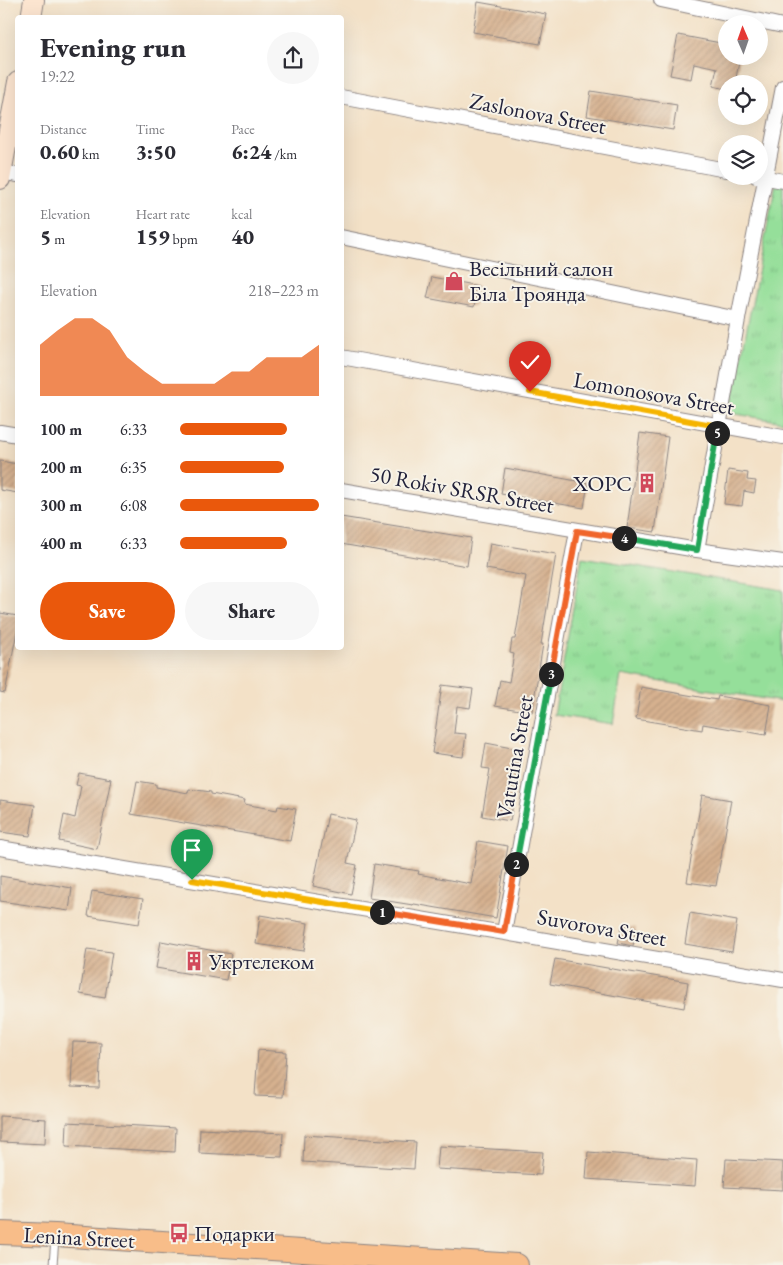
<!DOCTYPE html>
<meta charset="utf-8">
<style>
:root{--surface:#fff;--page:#f7f7f7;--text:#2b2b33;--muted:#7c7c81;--accent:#ea580c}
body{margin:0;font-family:"EB Garamond",serif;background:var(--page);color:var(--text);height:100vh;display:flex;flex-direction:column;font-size:19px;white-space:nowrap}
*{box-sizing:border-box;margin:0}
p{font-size:16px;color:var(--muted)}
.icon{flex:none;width:28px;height:28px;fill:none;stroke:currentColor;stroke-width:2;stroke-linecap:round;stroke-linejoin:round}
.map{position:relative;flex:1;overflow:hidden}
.side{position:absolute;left:15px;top:15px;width:329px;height:635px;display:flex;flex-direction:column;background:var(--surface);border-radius:5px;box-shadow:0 5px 20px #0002}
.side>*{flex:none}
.needle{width:32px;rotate:358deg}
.tools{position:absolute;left:718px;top:15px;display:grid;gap:10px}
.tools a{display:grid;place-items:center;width:50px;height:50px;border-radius:50%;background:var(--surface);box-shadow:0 5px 20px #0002;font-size:25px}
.pin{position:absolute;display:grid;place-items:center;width:42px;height:42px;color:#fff;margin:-51px -21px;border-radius:50% 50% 50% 0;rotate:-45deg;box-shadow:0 0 5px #0007}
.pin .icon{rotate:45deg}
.km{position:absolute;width:25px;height:25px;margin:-12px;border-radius:50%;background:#222;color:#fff;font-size:14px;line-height:25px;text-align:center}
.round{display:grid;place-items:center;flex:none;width:52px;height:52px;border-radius:26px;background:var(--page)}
.overview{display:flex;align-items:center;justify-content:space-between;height:85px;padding:0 25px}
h1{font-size:28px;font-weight:800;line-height:38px}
.stats{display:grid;grid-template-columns:repeat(3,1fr);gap:8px;height:85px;padding:5px 25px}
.stats div{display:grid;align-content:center}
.stats b{font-size:21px;font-weight:800}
.stats small{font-size:14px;font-weight:400}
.stats p{font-size:14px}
.chart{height:140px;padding:10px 25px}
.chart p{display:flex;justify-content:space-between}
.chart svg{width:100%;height:90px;margin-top:5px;fill:var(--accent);opacity:.7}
.action{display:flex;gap:10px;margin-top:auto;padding:10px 25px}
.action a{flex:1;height:58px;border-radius:30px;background:var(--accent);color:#fff;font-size:20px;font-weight:800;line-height:58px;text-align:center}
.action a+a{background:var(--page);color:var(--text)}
ul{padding:0 25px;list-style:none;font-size:16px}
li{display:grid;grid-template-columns:80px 60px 1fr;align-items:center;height:38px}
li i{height:12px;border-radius:6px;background:var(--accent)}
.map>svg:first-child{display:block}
</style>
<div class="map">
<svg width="783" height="1265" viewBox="0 0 783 1265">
<defs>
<pattern id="park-tufts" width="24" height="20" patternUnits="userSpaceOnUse" patternTransform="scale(1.25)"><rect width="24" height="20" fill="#95df9a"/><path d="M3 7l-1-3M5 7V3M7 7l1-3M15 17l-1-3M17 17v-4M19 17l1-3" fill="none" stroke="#80bf86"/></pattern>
<pattern id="building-hatch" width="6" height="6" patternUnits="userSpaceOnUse" patternTransform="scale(1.25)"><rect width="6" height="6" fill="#d6b18f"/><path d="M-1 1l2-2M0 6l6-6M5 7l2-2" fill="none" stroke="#b7987c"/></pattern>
</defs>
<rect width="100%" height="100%" fill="#f7f3e8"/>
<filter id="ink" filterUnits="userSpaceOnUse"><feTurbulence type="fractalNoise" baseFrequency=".02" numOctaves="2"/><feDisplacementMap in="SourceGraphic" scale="10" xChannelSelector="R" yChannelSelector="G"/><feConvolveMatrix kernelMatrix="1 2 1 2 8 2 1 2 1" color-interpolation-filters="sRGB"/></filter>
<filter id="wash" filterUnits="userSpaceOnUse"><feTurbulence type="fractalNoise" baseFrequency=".0096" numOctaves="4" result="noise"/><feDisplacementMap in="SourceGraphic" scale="20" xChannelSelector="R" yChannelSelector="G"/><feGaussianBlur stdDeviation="1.12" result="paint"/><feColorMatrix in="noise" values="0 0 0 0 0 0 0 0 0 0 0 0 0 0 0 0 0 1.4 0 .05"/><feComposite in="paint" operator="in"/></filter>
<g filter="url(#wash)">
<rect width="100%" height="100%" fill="#f3e1c7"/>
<g fill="url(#park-tufts)" stroke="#5c806a">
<polygon points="776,183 783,184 783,422 730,413"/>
<polygon points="582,557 783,590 783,702 621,675 613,724 554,715"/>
</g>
<g id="blocks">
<g fill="url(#building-hatch)">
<polygon points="478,2 546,14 540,44 473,32"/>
<polygon points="678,35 726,44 726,56 740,56 735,84 726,84 726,89 713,86 717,68 694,63 691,79 670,75"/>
<polygon points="591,91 677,105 673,130 587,116"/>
<polygon points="432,277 478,286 474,307 427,298"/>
<polygon points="640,433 668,437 655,532 627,528"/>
<polygon points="0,461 18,464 18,493 0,490"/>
<polygon points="505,468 588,483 584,508 501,494"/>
<polygon points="728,470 748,473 747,480 756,481 754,493 744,491 742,506 724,504"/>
<polygon points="341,517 471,538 467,566 341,544"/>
<polygon points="490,543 556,554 541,644 543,644 532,712 495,706 500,680 509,682 514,654 510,653 512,639 515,639 526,576 486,569"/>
<polygon points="0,613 18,616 18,626 5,693 0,692"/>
<polygon points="442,685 473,689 470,708 457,706 454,733 466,734 463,757 432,753"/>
<polygon points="641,687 717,700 718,696 771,705 766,735 703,724 702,730 636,719"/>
<polygon points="486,743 522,750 510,821 482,816 490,769 482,768"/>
<polygon points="79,773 111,779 97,849 59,841 64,815 75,818 81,786 76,785"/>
<polygon points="137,781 156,784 156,787 188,793 189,789 211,792 211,794 245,800 244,804 277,810 278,806 296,809 290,841 131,814"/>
<polygon points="702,795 731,800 716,886 687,882"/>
<polygon points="0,800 35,805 30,836 0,832"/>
<polygon points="328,814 356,820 347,863 357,865 351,894 313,886"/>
<polygon points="478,841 508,846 496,918 414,904 413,905 369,898 374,864 419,871 418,874 471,884"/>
<polygon points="0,876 72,888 69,911 0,901"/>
<polygon points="92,891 143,899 139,924 88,916"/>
<polygon points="690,913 737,921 732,952 685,944"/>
<polygon points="260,915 308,923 304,951 256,944"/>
<polygon points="622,926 636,928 633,946 618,943"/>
<polygon points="161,941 231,954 226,980 156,968"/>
<polygon points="87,949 112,952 105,998 80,994"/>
<polygon points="555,959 688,982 684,1008 550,984"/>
<polygon points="73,1042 101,1043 99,1088 71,1087"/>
<polygon points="258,1050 286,1052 283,1097 255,1096"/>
<polygon points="0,1116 46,1119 45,1144 0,1142"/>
<polygon points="67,1122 176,1128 175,1152 66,1146"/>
<polygon points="200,1129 283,1133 282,1157 199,1153"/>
<polygon points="304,1135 416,1142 414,1169 303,1162"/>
<polygon points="439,1146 543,1152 541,1175 437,1169"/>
<polygon points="588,1152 697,1160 695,1186 586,1179"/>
<polygon points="726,1159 783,1162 783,1190 724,1187"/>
</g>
</g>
</g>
<g filter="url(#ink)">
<use href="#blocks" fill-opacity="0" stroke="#8a8281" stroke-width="1"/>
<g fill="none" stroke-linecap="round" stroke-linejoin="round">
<defs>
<polyline id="lane" points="53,1265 55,1238"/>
<g id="street">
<polyline points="661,0 783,26"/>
<polyline points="341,97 726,170"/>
<polyline points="1,172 18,175"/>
<polyline points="756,176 783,181"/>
<polyline points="341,237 738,319"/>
<polyline points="341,357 783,437"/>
<polyline points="0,432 18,435"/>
<polyline points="341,490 697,550 783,562"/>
<polyline points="697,550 738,319 783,87"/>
<polyline points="0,848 783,980"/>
<polyline points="504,932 577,531"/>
</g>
<g id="secondary">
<polyline points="31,18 34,0"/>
<polyline points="0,179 18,82"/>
</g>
<polyline id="primary" points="0,1233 55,1235 517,1265"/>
</defs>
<use href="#lane" stroke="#8a8281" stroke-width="9"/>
<use href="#street" stroke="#8a8281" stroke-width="16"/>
<use href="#secondary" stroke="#8a8281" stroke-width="22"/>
<use href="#primary" stroke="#8a8281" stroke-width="24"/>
<use href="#lane" stroke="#fff" stroke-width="7"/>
<use href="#street" stroke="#fff" stroke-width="14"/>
<use href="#secondary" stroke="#fce5d0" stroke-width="20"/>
<use href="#primary" stroke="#f8bd89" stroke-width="22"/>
</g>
</g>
<g fill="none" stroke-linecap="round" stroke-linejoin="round" filter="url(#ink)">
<defs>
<polyline id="split-1" points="192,880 382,912"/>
<polyline id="split-2" points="382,912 504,932 516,864"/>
<polyline id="split-3" points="516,864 551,674"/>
<polyline id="split-4" points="551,674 577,531 624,538"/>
<polyline id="split-5" points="624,538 697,550 717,433"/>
<polyline id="split-6" points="530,392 718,426 717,433"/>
</defs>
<use href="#split-1" stroke="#fff" stroke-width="10"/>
<use href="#split-2" stroke="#fff" stroke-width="10"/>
<use href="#split-3" stroke="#fff" stroke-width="10"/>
<use href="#split-4" stroke="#fff" stroke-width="10"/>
<use href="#split-5" stroke="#fff" stroke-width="10"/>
<use href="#split-6" stroke="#fff" stroke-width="10"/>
<use href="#split-1" stroke="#f5b400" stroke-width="6"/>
<use href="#split-2" stroke="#f0652b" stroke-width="6"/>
<use href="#split-3" stroke="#22a559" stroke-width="6"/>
<use href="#split-4" stroke="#f0652b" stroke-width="6"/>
<use href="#split-5" stroke="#22a559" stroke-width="6"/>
<use href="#split-6" stroke="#f5b400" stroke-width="6"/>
</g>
<defs>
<symbol id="shop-bare" viewBox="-9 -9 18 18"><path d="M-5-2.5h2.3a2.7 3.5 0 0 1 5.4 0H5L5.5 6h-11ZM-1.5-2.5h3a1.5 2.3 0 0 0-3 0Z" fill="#d1495b" stroke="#f7f3e8" stroke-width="2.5" paint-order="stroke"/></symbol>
<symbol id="building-bare" viewBox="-9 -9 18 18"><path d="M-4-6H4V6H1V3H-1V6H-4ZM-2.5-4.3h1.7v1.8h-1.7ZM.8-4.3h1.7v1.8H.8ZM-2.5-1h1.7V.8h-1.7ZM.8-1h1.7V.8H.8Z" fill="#d1495b" stroke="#f7f3e8" stroke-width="2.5" paint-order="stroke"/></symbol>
<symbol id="bus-bare" viewBox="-9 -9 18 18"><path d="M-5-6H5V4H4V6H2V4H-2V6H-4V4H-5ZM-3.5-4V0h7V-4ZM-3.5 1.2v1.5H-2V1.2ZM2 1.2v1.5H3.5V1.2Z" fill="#d1495b" stroke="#f7f3e8" stroke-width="2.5" paint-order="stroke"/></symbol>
</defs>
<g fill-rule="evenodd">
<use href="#shop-bare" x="440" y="267" width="28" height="28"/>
<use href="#building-bare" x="633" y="469" width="28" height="28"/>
<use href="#building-bare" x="180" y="947" width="28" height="28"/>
<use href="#bus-bare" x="165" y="1219" width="28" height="28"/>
</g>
<g text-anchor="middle" stroke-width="4" stroke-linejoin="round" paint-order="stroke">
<g font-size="22" fill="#22223b" stroke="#f7f3e8">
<text transform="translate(538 113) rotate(11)" y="8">Zaslonova Street</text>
<text transform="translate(654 393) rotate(10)" y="8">Lomonosova Street</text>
<text transform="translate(462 489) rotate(10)" y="8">50 Rokiv SRSR Street</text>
<text transform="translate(514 757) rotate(-80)" y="8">Vatutina Street</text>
<text transform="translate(602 927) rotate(10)" y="8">Suvorova Street</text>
<text transform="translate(79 1237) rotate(3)" y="8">Lenina Street</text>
</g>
<g font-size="22" fill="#22223b" stroke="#f7f3e8" text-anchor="start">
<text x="469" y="276">Весільний салон<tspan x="469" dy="25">Біла Троянда</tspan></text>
<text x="632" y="491" text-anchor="end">ХОРС</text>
<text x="209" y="969">Укртелеком</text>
<text x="194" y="1241">Подарки</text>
</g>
</g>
</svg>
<div class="tools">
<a><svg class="needle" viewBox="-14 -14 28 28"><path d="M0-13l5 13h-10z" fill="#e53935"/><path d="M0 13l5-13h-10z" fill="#7c7c81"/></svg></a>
<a><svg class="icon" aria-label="locate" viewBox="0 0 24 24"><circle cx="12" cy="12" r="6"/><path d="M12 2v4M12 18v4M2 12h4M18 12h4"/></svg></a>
<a><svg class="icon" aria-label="layers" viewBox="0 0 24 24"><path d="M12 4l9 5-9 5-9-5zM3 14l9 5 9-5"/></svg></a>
</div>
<div class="pin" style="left:192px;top:880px;background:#1e9e55"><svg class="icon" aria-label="arrive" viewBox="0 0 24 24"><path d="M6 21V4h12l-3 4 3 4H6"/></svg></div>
<div class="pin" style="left:530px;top:392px;background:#d93025"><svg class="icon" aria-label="check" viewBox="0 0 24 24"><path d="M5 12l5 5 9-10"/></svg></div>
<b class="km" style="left:382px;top:912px">1</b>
<b class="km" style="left:516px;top:864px">2</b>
<b class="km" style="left:551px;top:674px">3</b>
<b class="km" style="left:624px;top:538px">4</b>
<b class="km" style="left:717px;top:433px">5</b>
<section class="side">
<div class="overview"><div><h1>Evening run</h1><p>19:22</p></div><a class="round"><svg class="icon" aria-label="share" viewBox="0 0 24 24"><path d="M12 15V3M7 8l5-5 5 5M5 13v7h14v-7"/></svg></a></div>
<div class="stats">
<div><p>Distance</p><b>0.60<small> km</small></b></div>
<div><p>Time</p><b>3:50</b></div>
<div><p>Pace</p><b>6:24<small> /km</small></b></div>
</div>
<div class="stats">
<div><p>Elevation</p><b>5<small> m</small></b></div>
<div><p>Heart rate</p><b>159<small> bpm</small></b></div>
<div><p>kcal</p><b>40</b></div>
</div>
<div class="chart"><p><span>Elevation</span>218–223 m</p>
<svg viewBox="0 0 160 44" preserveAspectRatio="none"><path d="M0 44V19L10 12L20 6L30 6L40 12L50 25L60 32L70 38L80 38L90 38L100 38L110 32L120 32L130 25L140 25L150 25L160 19V44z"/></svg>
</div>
<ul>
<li><b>100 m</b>6:33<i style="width:77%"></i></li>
<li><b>200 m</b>6:35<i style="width:75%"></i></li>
<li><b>300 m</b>6:08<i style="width:100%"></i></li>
<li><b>400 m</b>6:33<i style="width:77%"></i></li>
</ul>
<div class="action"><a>Save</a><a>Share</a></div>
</section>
</div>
